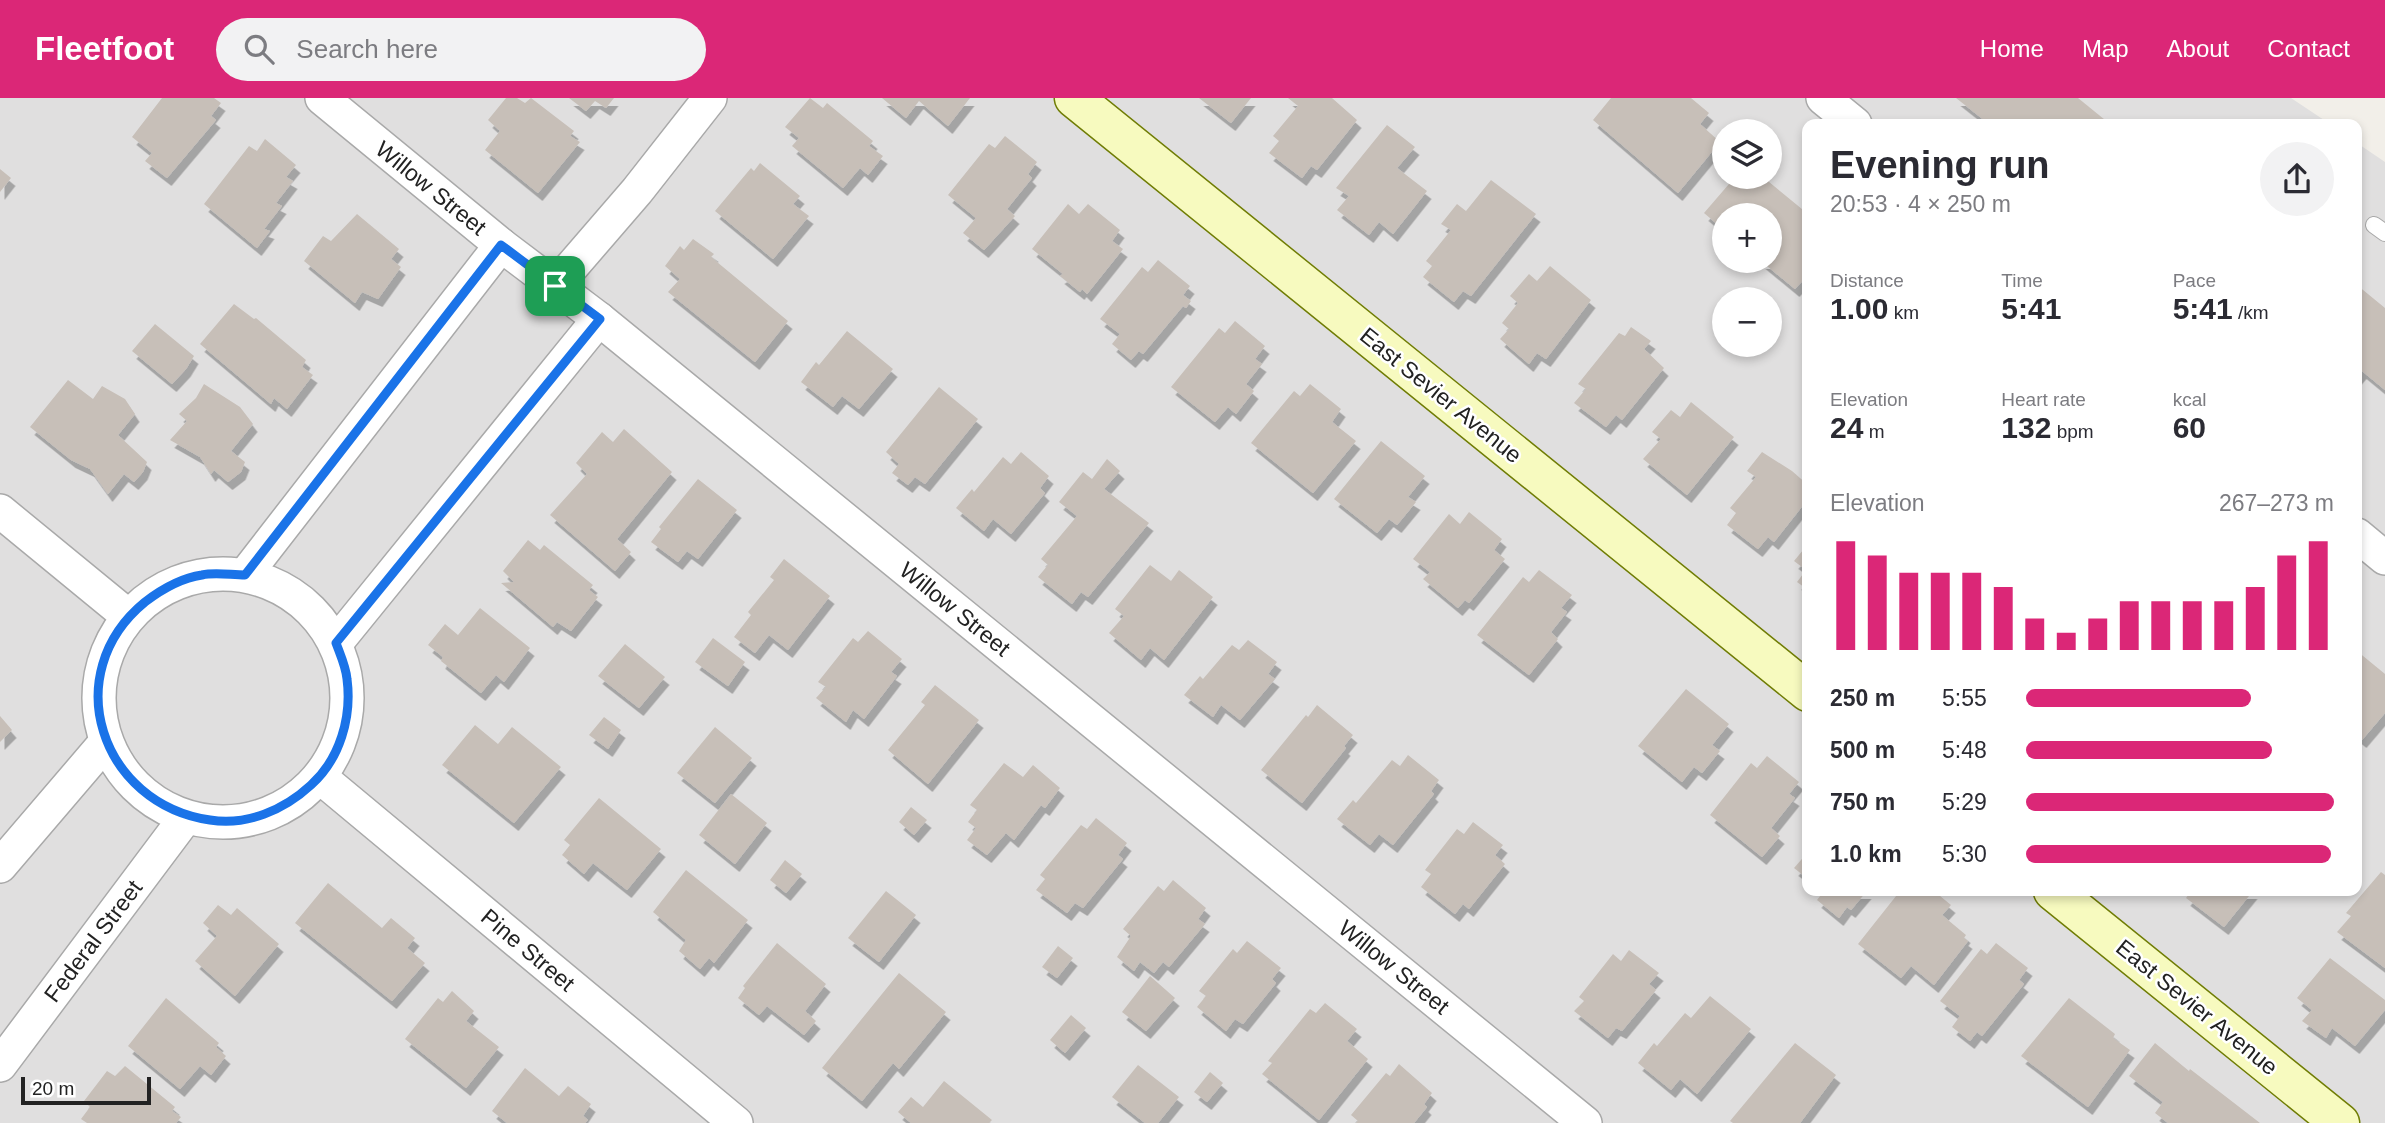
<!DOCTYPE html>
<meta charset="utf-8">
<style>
:root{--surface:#fff;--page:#f2f2f3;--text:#2b2b33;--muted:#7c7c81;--accent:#db2777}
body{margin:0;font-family:Helvetica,sans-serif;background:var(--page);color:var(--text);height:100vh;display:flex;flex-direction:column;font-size:26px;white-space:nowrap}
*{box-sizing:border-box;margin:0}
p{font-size:23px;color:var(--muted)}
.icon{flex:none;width:38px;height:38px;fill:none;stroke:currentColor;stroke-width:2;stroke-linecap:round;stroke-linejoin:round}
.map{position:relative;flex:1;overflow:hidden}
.side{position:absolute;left:1802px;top:21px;width:560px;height:777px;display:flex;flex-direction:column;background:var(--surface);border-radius:14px;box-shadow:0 4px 10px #0003}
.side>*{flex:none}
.tools{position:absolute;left:1712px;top:21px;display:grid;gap:14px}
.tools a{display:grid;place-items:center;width:70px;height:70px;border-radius:50%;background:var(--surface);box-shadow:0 4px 10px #0003;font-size:35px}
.scale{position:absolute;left:21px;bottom:18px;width:130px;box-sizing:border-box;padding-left:7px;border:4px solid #222;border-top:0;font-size:19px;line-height:24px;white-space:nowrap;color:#222;-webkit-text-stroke:5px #fff;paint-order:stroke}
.pin{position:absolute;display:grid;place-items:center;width:60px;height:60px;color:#fff;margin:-30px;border-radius:14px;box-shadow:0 4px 10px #0006}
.round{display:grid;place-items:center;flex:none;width:74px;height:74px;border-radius:37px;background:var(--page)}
.head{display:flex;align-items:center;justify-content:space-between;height:119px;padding:0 28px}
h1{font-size:38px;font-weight:600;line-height:52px}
.metrics{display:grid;grid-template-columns:repeat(3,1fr);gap:10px;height:119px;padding:7px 28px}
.metrics div{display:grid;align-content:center}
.metrics b{font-size:30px;font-weight:600}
.metrics small{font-size:19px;font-weight:400}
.metrics p{font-size:19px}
.chart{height:196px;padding:14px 28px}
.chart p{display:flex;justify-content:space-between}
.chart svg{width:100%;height:126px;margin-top:7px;stroke:var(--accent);stroke-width:6}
ul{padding:0 28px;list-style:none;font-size:23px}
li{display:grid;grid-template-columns:112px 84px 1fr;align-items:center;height:52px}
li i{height:18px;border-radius:9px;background:var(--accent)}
header{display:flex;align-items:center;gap:42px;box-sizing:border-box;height:98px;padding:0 35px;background:var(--accent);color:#fff}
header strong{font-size:33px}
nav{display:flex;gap:38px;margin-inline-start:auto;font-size:24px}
.search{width:490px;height:63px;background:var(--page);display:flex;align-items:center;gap:18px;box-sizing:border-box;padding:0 24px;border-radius:38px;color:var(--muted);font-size:26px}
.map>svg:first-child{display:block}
</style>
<header>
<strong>Fleetfoot</strong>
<div class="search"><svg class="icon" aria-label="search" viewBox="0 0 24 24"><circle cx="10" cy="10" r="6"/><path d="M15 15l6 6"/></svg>Search here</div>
<nav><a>Home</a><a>Map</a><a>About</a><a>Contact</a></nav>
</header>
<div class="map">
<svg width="2385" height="1025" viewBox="0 0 2385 1025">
<defs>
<filter id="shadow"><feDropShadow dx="4.5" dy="8" stdDeviation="0" flood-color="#0004"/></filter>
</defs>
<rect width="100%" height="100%" fill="#f2efe9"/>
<path fill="#e0dfdf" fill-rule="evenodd" d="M0,0h2291l39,26h-522v767h549v-748l28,19v961h-2385zM1724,33h45v46h-45zM1724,117h45v46h-45zM1724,201h45v46h-45z"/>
<g fill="#c7bfb8" filter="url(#shadow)">
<polygon points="162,0 214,0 221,5 211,18 216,22 167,80 145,63 152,55 132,39"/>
<polygon points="506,0 517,0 525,5 531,0 574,33 570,38 580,44 538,95 485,52 500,33 488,22"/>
<polygon points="569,0 614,0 606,10 595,3 586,13"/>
<polygon points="810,0 823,10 827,5 873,43 869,48 883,58 868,77 860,70 843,90 792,48 799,40 785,29"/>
<polygon points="882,0 970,0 948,28 919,3 906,20"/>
<polygon points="1199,0 1251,0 1231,25"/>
<polygon points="1288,0 1332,0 1357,22 1317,72 1311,68 1302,80 1269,55 1279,43 1273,38 1298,8"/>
<polygon points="1611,0 1691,0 1709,15 1700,26 1720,44 1678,95 1593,22"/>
<polygon points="1956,0 2078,0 2110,26 1989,26"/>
<polygon points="1387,27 1415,49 1397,70 1427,93 1393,136 1379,124 1369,137 1337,112 1349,98 1336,90"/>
<polygon points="1005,38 1037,64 1028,76 1032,80 1007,111 1015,118 984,152 963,135 976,120 948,97 989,46 995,50"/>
<polygon points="265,41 296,67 286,79 293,83 276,105 282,108 264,131 270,133 257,150 204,106 249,48 257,53"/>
<polygon points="760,65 800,98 793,106 809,118 773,161 715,113 751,70 754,73"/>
<polygon points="0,71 11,80 0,94"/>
<polygon points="1735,79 1763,79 1808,116 1808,177 1795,191 1761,163 1769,163 1769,117 1724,117 1724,132 1704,115"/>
<polygon points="1491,82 1536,116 1471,198 1463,193 1454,204 1423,179 1432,168 1426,163 1451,132 1441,126 1457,106 1466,113"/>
<polygon points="1068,106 1079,116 1088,106 1120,132 1112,143 1123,151 1087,196 1082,191 1080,194 1060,178 1063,176 1032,151"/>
<polygon points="357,116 399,151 391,161 401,169 378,201 362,194 355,205 304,163 323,138 331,143"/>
<polygon points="693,141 714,156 711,159 788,223 755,264 668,194 680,181 665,168 680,148 684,152"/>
<polygon points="1158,162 1190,188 1183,197 1191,203 1186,210 1183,208 1143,256 1139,253 1131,262 1112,246 1120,236 1100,221 1142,169 1148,174"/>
<polygon points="1550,168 1591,202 1546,261 1537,255 1529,266 1500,241 1509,231 1502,225 1518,205 1510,198 1529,176 1537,183"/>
<polygon points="2357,187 2385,210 2385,292 2362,273 2357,279"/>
<polygon points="234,206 254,221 256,220 306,262 302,269 313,277 287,311 274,300 271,306 200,246"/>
<polygon points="1235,223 1265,248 1255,261 1262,266 1246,286 1254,293 1236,316 1228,309 1215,324 1171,289 1219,230 1225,235"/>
<polygon points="155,226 194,258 186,271 172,286 132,253"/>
<polygon points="1631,229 1651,243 1644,251 1664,270 1622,322 1616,317 1606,329 1574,305 1586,291 1578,286 1619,235 1625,238"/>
<polygon points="847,233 893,271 859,311 842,298 833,309 801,284 816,264 819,267"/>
<polygon points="68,282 93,301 102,288 125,301 135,316 118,337 147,364 143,374 134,384 124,376 108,396 90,371 71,362 30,329"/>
<polygon points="204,286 240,309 253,326 231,353 245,364 241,374 228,384 214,372 211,376 200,359 170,342 187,323 179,316 196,300"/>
<polygon points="1310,286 1341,311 1332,324 1356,343 1313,395 1251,345 1294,293 1300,298"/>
<polygon points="939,289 978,321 925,386 915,379 908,387 892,375 899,366 886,354"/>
<polygon points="1691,304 1734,339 1687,397 1643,361 1661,341 1652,334 1671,312 1680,319"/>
<polygon points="624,331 672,374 617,441 631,454 615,473 550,417 587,376 576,365 602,334 613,344"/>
<polygon points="1381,343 1425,378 1408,399 1416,404 1397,427 1389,421 1377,435 1334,401"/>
<polygon points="1021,354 1049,378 1040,390 1045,395 1011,436 993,421 984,433 956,410 972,391 974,394 1003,359 1011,366"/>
<polygon points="1762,354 1792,373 1808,387 1808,401 1774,444 1768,439 1758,451 1727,427 1736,415 1730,410 1756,379 1747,373"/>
<polygon points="1107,361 1120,373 1104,391 1149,425 1088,499 1081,494 1072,506 1038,479 1048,467 1041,461 1077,418 1059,404 1083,374 1092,381"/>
<polygon points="698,381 737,412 698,461 687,453 678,464 651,444 661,431 659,429"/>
<polygon points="1469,414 1502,441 1494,452 1505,461 1469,505 1465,502 1458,510 1423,481 1430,474 1413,461 1449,416 1460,426"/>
<polygon points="528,442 540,452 544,447 593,487 589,492 598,499 571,533 557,524 553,529 501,485 514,484 503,473"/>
<polygon points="1808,446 1808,492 1797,484 1806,472 1794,463"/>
<polygon points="784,461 830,498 788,552 769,537 755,555 734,539 751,517 748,514 774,482 770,479"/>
<polygon points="1150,467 1171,483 1179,472 1213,499 1164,562 1150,550 1141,562 1109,535 1124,518 1115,511"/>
<polygon points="1539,472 1572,497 1561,510 1567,514 1551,534 1558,541 1529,577 1477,537 1523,479 1529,484"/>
<polygon points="480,510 530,550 504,584 496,577 481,595 441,563 443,559 428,547 445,526 458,537"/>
<polygon points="868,533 902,561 891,574 897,578 864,621 853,612 846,624 816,600 826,589 818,584 853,540 858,544"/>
<polygon points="713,540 745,564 728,588 695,564"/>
<polygon points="1248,542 1277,564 1268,576 1275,581 1240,622 1221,607 1213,619 1184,597 1200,578 1203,581 1232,547 1239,552"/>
<polygon points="625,546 665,579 639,610 598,578"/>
<polygon points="2357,553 2385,576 2385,615 2362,642 2357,638"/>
<polygon points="935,587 979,622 928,686 888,652 925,607 921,604"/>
<polygon points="1686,591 1729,626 1712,647 1720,653 1702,675 1694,669 1682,684 1638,648"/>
<polygon points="1317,607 1353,637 1344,648 1346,650 1302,705 1261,672 1306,617 1308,619"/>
<polygon points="0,618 12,632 0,644"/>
<polygon points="604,619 621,632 608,651 589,637"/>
<polygon points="475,627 498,646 512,629 561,669 514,725 442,667"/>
<polygon points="715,629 752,660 715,705 677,675"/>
<polygon points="1408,657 1439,682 1431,693 1434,696 1393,747 1379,736 1370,747 1337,721 1353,702 1356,705 1392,662 1400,668"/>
<polygon points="1767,658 1799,684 1789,696 1795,700 1771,730 1780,738 1762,759 1710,717 1751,665 1757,670"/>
<polygon points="1004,665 1023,679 1033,667 1060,690 1045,710 1041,707 1014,742 1006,735 987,757 967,742 976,730 968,724 977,712 970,707"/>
<polygon points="731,696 767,725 735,766 699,737"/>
<polygon points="599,700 661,751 627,792 593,765 584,776 562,757 570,747 564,742"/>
<polygon points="911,709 927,722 914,737 899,724"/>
<polygon points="1096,720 1127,745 1118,757 1123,761 1083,810 1075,805 1067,815 1036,792 1045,781 1040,777 1081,727 1087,731"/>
<polygon points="1473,724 1503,747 1495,757 1505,766 1469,811 1463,806 1455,816 1421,789 1431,776 1425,772 1457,731 1464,736"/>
<polygon points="1808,754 1808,781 1794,770"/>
<polygon points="785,762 802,776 786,795 770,782"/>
<polygon points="686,772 748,822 714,865 709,860 700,871 679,853 686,842 653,814"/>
<polygon points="2381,774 2385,777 2385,870 2337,834 2351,818 2346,815"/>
<polygon points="1173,782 1206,810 1198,821 1205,826 1169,869 1163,864 1154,875 1140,864 1134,873 1117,859 1131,838 1123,831 1158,788 1164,793"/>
<polygon points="328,785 382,830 391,820 415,840 407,850 425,865 392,903 295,825"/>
<polygon points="886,793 916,817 879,864 848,840"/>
<polygon points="1824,793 1867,793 1851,812 1847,809 1839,820 1817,802"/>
<polygon points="1900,793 1934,793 1951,807 1942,817 1966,837 1964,840 1968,843 1934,887 1911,868 1901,880 1858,846"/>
<polygon points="2191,793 2253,793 2224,829 2186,800"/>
<polygon points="218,807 231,817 237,810 279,846 235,898 195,863 217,838 203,825"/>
<polygon points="1247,843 1281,870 1272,881 1276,885 1243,926 1235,921 1226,933 1197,909 1206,898 1199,893 1233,851 1237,855"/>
<polygon points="777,845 826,886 805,913 816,923 804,937 767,908 759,917 738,900 745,890 743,888"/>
<polygon points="1996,845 2028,870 2019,882 2024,886 1982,938 1977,934 1970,943 1952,929 1960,918 1940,903 1981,851 1987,856"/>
<polygon points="1058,848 1073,860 1057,880 1042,869"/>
<polygon points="1629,852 1659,875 1649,886 1656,892 1622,933 1616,930 1608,940 1574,913 1584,903 1579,899 1613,856 1621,863"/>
<polygon points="2330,860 2385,902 2385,912 2355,948 2332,930 2326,940 2302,923 2312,912 2297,900"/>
<polygon points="899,875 946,914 899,971 893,965 862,1003 822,970"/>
<polygon points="1150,878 1175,900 1146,933 1122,914"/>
<polygon points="452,893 474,913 466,923 499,949 466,990 405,941 438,900 443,904"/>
<polygon points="1710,898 1751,931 1697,996 1680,981 1671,992 1638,965 1654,945 1657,948 1685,915 1691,920"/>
<polygon points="166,900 219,945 216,949 226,958 211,977 200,968 180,991 128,948"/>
<polygon points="2069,900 2115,936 2113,940 2130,952 2088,1009 2021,958"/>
<polygon points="1325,905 1357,931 1347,943 1368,961 1319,1022 1262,976 1272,965 1268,963 1310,911 1316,915"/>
<polygon points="1071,917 1086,930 1065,955 1050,942"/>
<polygon points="1795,945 1836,977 1800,1025 1733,1025 1730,1023"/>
<polygon points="2155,945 2189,973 2190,971 2260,1025 2168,1025 2155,1015 2163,1004 2129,978"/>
<polygon points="1399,966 1432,995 1424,1006 1427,1009 1414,1025 1356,1025 1358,1023 1351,1017 1386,975 1390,978"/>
<polygon points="1138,967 1179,999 1158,1025 1145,1025 1112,999"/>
<polygon points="125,968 175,1009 172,1013 181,1019 176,1025 87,1025 81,1021 90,1009 84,1003 107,973 115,978"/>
<polygon points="525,970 559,998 568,988 591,1006 583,1018 588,1022 585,1025 507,1025 492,1013"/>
<polygon points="1210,974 1223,985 1207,1004 1194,994"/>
<polygon points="944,983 992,1022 989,1025 911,1025 898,1014 911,999 923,1009"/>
</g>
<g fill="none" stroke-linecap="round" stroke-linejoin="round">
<defs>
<polyline id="lane" points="2374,127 2385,135"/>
<g id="street">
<polyline points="322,0 501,147 599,221 1585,1025"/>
<polyline points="1823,0 1855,26"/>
<polyline points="555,188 637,93 710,0"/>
<polyline points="0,413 128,518"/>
<polyline points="2357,437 2385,460"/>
<circle cx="223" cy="600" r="124"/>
<polyline points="245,477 501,147"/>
<polyline points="336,545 599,221"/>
<polyline points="320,679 736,1025"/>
<polyline points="0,768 106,644"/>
<polyline points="0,967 186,719"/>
</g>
<g id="secondary">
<polyline points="1074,0 1808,594"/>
<polyline points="2053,793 2340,1025"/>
</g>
</defs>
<use href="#lane" stroke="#a9a9a9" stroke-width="18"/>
<use href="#street" stroke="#a9a9a9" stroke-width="36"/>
<use href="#secondary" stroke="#707d05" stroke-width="41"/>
<use href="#lane" stroke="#fff" stroke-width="16"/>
<use href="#street" stroke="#fff" stroke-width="33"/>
<use href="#secondary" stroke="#f7fabf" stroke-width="38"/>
</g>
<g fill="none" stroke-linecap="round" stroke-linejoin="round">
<defs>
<path id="route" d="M501,147l99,74 -264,324c4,11 10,24 11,36 5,38 -7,80 -36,106 -27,25 -64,41 -101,35 -109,-16 -153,-146 -65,-218 17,-13 36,-24 57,-27 13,-3 29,0 43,0z"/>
</defs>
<use href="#route" stroke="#fff" stroke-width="14"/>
<use href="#route" stroke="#1a73e8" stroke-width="9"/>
</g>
<g text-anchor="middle" stroke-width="5" stroke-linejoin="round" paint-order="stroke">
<g font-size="23" fill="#222" stroke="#fff">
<text transform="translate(431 90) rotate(39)" y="8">Willow Street</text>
<text transform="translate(1441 297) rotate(39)" y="8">East Sevier Avenue</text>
<text transform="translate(955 511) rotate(39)" y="8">Willow Street</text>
<text transform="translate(93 843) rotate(-53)" y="8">Federal Street</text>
<text transform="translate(528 852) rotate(40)" y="8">Pine Street</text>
<text transform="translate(1394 869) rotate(39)" y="8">Willow Street</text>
<text transform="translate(2197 909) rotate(39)" y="8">East Sevier Avenue</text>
</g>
</g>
</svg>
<div class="tools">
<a><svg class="icon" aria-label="layers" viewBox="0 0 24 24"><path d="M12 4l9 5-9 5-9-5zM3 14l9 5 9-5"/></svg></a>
<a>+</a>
<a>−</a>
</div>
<div class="scale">20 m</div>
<div class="pin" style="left:555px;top:188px;background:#1e9e55"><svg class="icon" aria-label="arrive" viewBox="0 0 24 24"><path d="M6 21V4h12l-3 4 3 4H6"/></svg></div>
<section class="side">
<div class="head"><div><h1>Evening run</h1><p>20:53 · 4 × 250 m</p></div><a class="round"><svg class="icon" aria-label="share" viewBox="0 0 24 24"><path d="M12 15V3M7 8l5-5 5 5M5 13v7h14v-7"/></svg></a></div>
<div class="metrics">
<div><p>Distance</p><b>1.00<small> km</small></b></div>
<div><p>Time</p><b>5:41</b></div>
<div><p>Pace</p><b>5:41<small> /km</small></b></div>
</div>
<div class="metrics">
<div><p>Elevation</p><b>24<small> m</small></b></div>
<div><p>Heart rate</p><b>132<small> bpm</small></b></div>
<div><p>kcal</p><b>60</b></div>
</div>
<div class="chart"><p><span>Elevation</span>267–273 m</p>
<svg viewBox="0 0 160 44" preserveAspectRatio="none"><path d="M5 44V6M15 44V11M25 44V17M35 44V17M45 44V17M55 44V22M65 44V33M75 44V38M85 44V33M95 44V27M105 44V27M115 44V27M125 44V27M135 44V22M145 44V11M155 44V6"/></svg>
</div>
<ul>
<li><b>250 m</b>5:55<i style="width:73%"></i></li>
<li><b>500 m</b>5:48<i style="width:80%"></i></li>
<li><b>750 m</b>5:29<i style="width:100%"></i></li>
<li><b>1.0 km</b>5:30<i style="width:99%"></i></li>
</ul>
</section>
</div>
